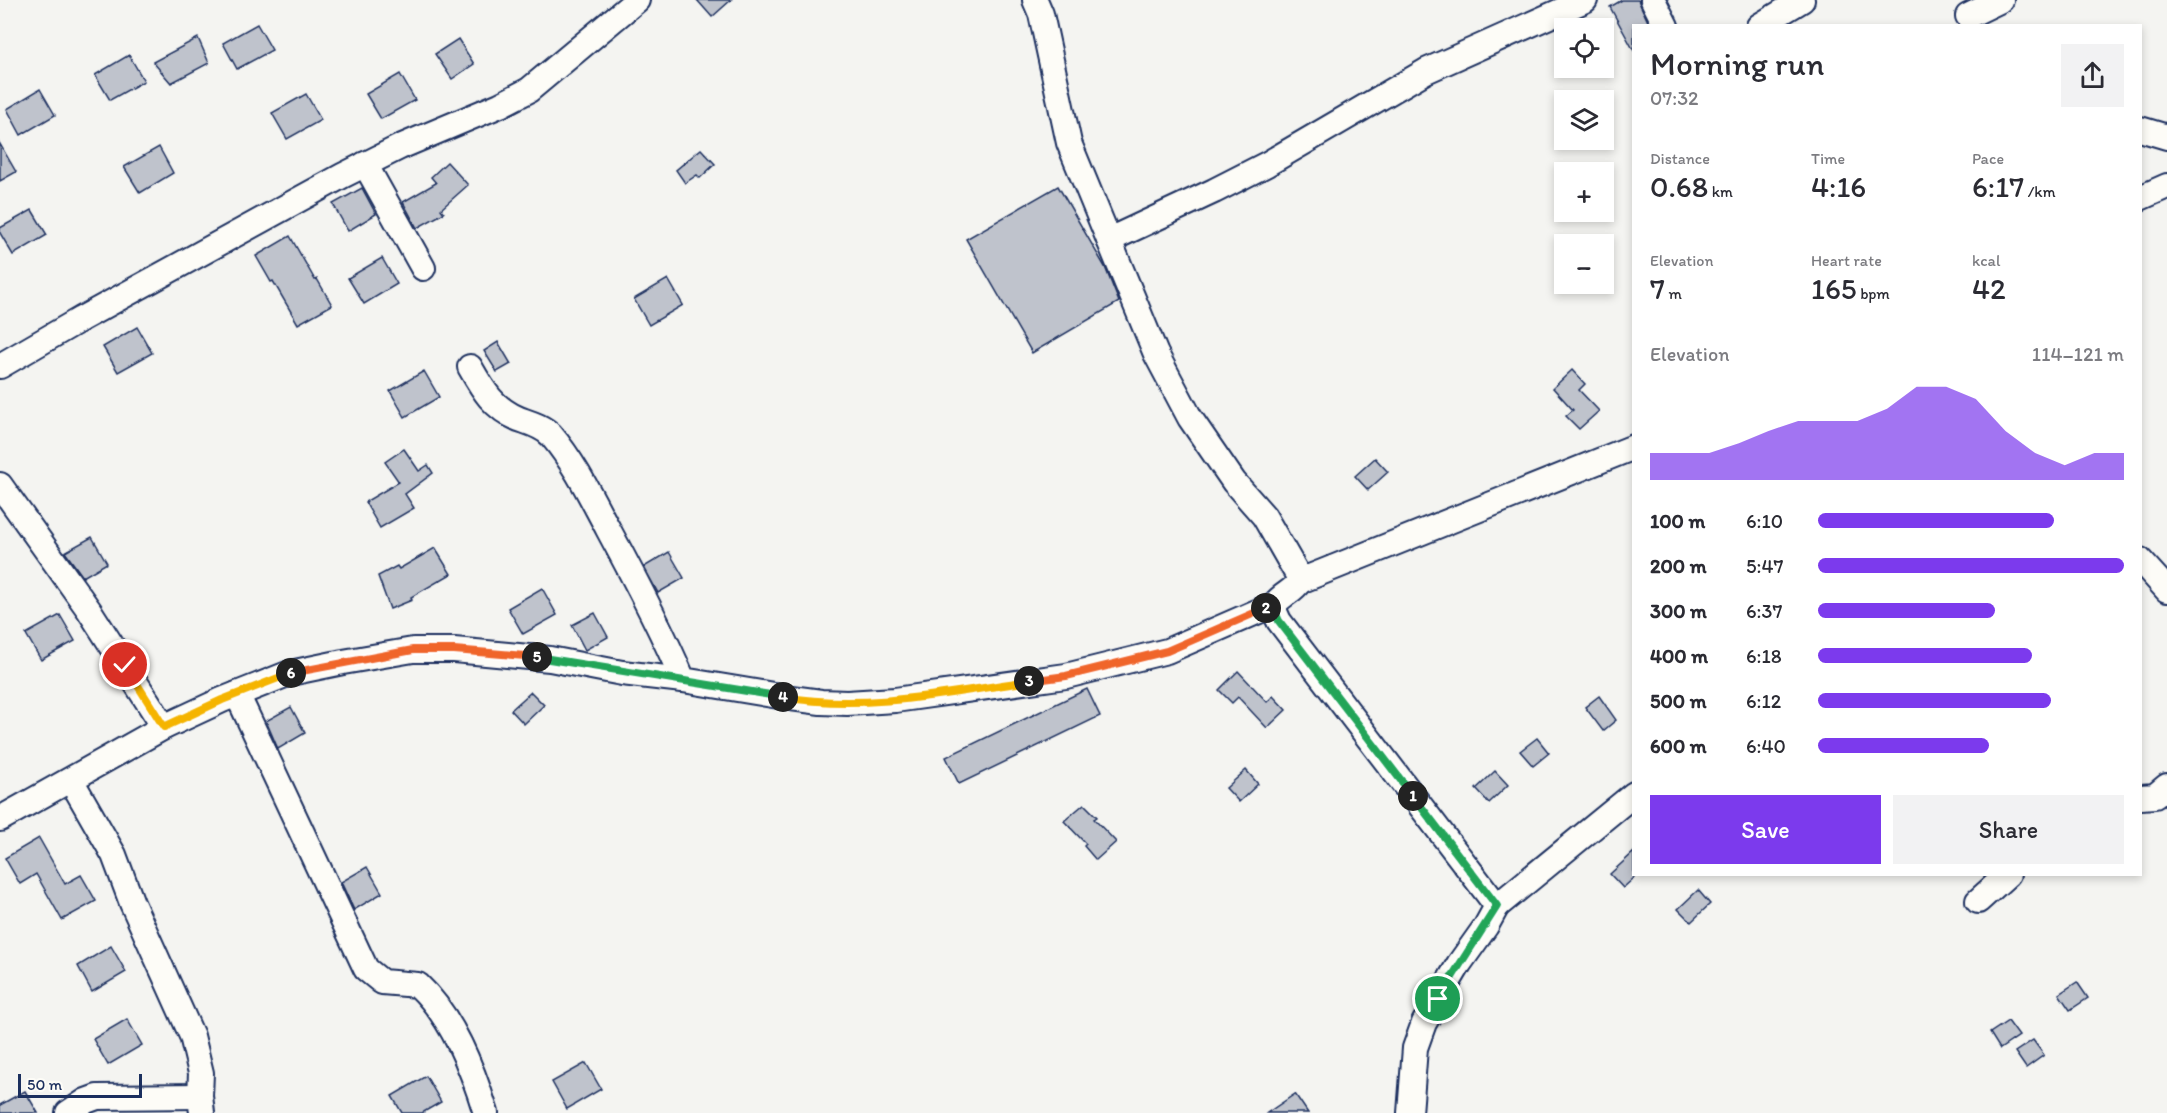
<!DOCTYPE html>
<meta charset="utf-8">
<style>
:root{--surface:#fff;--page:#f2f2f3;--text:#2b2b33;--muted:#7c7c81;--accent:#7c3aed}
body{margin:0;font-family:Itim,sans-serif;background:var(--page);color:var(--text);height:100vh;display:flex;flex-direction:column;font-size:22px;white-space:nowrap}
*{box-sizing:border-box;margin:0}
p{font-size:20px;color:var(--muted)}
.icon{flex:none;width:33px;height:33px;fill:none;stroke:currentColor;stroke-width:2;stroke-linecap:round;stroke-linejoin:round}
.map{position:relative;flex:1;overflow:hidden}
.side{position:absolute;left:1632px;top:24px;width:510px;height:852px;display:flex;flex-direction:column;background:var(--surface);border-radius:0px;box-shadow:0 3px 9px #0003}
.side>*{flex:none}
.controls{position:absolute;left:1554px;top:18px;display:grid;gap:12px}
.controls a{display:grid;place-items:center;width:60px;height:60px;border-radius:0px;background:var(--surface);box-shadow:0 3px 9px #0003;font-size:30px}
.scale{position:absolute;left:18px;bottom:15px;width:124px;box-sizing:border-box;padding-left:6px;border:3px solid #1b2f5e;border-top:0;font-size:16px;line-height:21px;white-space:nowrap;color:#1b2f5e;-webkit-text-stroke:4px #fdfcf7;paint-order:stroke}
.pin{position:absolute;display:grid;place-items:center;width:51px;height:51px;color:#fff;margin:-26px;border:3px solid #fff;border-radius:50%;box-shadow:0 2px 6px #0007}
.km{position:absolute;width:30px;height:30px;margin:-15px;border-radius:50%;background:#222;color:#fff;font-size:16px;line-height:30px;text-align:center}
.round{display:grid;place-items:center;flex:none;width:63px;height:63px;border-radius:0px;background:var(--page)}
.headline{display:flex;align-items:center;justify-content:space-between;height:102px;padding:0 18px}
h1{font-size:33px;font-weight:600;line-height:45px}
.metrics{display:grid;grid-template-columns:repeat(3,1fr);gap:9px;height:102px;padding:6px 18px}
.metrics div{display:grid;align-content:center}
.metrics b{font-size:30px;font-weight:600}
.metrics small{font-size:16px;font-weight:400}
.metrics p{font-size:16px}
.chart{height:168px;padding:12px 18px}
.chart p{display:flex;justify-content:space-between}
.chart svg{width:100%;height:108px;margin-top:6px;fill:var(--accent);opacity:.7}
.action{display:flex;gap:12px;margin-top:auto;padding:12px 18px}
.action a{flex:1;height:69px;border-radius:0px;background:var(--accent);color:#fff;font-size:24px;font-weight:600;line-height:69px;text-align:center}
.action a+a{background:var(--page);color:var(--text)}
ul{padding:0 18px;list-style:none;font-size:20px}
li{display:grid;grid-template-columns:96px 72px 1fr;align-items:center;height:45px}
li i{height:15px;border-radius:8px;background:var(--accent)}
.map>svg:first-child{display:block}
</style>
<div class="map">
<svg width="2167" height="1113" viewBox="0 0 2167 1113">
<rect width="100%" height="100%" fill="#f4f4f1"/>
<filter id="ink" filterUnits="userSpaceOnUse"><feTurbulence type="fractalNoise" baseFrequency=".0167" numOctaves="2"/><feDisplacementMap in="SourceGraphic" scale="12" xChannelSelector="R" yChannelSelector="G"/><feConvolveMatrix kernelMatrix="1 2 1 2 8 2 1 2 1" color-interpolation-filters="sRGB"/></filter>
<g filter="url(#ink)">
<g fill="#bfc3cc" stroke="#1b2f5e" stroke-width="1.5">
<polygon points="697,0 731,0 712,17"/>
<polygon points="1622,0 1638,0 1650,26 1634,26 1634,51 1610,7"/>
<polygon points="257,24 272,50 237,69 223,43"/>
<polygon points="198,38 209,63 171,83 153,62"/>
<polygon points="458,39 474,64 452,79 435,54"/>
<polygon points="129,55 144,81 110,100 95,75"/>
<polygon points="400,74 415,100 381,119 366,94"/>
<polygon points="40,89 55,115 21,135 7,109"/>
<polygon points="306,94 321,120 287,139 272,113"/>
<polygon points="0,144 16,172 0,181"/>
<polygon points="159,147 173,173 140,193 124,167"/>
<polygon points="701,149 715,164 700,178 697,175 685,183 676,170"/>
<polygon points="447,162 468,185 441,209 444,213 417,228 403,202 436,183 431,177"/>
<polygon points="1058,186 1105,267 1119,302 1032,353 966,239"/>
<polygon points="362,188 376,214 348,231 333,204"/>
<polygon points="32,210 47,235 13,255 0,233 0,228"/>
<polygon points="290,236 315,280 317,279 332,305 298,324 273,281 271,282 256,256"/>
<polygon points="382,258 397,284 364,304 348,278"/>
<polygon points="668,279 683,305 649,325 634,299"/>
<polygon points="137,327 152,353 118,372 103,347"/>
<polygon points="498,342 511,364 497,372 484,351"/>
<polygon points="1572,370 1585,384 1579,390 1599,411 1579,429 1566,416 1573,410 1553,388"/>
<polygon points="424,371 439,397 405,417 390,391"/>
<polygon points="404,449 419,471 428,465 433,473 405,494 414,508 380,528 365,502 399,482 385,462"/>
<polygon points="1375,458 1388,472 1368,490 1355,476"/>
<polygon points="92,537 107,563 83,577 65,552"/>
<polygon points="435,548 451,574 411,597 412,600 390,609 378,576 397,566 399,569"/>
<polygon points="669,552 684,578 658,593 644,567"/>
<polygon points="542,588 557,615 523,634 508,608"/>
<polygon points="595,613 608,637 585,650 572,625"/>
<polygon points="60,615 75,641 41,660 26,634"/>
<polygon points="1238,671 1267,702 1273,696 1286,710 1267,728 1238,697 1232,703 1219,690"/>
<polygon points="1087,689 1100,716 959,784 946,757"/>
<polygon points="531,692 544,705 524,724 511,710"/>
<polygon points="1599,696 1616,720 1603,731 1585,707"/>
<polygon points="291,707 305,733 278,749 266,721"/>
<polygon points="1537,738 1549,753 1533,766 1520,751"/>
<polygon points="1246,770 1258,784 1239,802 1226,788"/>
<polygon points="1495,771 1508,785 1489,803 1476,789"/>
<polygon points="1084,804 1097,817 1094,819 1116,842 1096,860 1084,846 1086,844 1064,821"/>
<polygon points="39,838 65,884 81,875 96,901 62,920 36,874 20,884 5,858"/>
<polygon points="1634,852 1634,878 1623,888 1610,874"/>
<polygon points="367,867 382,893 354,910 341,882"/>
<polygon points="1698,890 1710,904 1691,922 1678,909"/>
<polygon points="111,946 126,972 92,992 78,966"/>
<polygon points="2077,982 2088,998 2070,1010 2059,994"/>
<polygon points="127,1019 142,1045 108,1065 93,1039"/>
<polygon points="2008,1021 2019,1036 2000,1049 1990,1033"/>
<polygon points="2033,1040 2044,1055 2026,1068 2015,1052"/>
<polygon points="586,1063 601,1089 567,1109 552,1082"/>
<polygon points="426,1076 441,1102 422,1113 402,1113 392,1096"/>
<polygon points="25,1091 38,1113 0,1113 0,1105"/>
<polygon points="1295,1094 1308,1113 1267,1113"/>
</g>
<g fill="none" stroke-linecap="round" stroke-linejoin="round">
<defs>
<g id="minor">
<path d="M1035,0l6,14 28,129 87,211 34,64 44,64 30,34 35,61 1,4c-7,11 -18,13 -25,23v8l4,9 218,285 -11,20 -27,38 -35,59 -9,25 -5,65"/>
<polyline points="1653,0 1666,26"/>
<polyline points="1968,16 2001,0"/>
<polyline points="1759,26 1802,0"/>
<polyline points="2140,129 2167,137"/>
<polyline points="365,164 423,268"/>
<polyline points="2140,198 2167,186"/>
<polyline points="1109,240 1214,191 1267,164 1426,71 1585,0"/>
<polyline points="0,366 81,319 342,176 400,147 500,105 529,90 637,0"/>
<path d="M470,367c13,23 23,41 49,52 11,4 23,7 32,16 23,27 40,62 57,94 27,50 53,99 75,151l108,18 30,4 26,1 48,-3 171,-24 101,-25 108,-47"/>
<polyline points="0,485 89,610 164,727"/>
<polyline points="2140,560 2167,590"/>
<polyline points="1300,581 1634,447"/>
<path d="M237,694l129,275 16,13 36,3c35,33 54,83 68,128"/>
<polyline points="71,780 114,855 132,903 192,1036 201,1073 200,1096 202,1113"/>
<polyline points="2140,797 2155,796 2167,786"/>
<polyline points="0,819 164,727 222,700 290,673 343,662 413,650 454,650 550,659 622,673 683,680"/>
<polyline points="1978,901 2008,874"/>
<polyline points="1497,906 1634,794"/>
<polyline points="68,1113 86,1101 97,1097 200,1096"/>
</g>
</defs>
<use href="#minor" stroke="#1b2f5e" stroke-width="28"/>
<use href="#minor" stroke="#fdfcf7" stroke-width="24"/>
</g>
</g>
<g fill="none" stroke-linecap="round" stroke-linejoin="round" filter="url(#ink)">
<defs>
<polyline id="split-1" points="1413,796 1497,906 1438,999"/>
<polyline id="split-2" points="1266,608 1275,604 1275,612 1279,621 1413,796"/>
<polyline id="split-3" points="1029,681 1066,676 1167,651 1266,608"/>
<path id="split-4" d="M783,697c82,14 165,-4 246,-16"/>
<polyline id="split-5" points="537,657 783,697"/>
<polyline id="split-6" points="291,673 413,650 454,650 537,657"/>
<polyline id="split-7" points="125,665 164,727 222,700 291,673"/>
</defs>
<use href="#split-1" stroke="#fff" stroke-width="12"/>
<use href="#split-2" stroke="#fff" stroke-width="12"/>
<use href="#split-3" stroke="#fff" stroke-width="12"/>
<use href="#split-4" stroke="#fff" stroke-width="12"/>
<use href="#split-5" stroke="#fff" stroke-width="12"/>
<use href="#split-6" stroke="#fff" stroke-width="12"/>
<use href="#split-7" stroke="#fff" stroke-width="12"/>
<use href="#split-1" stroke="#22a559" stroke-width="8"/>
<use href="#split-2" stroke="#22a559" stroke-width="8"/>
<use href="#split-3" stroke="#f0652b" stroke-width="8"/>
<use href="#split-4" stroke="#f5b400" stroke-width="8"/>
<use href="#split-5" stroke="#22a559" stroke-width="8"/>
<use href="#split-6" stroke="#f0652b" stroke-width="8"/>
<use href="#split-7" stroke="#f5b400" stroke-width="8"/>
</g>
</svg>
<div class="controls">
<a><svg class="icon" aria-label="locate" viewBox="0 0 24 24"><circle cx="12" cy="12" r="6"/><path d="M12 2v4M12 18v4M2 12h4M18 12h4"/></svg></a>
<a><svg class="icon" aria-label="layers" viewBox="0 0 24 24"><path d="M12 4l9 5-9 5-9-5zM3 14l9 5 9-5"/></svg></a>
<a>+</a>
<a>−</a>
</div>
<div class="scale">50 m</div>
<div class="pin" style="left:1438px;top:999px;background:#1e9e55"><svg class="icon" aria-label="arrive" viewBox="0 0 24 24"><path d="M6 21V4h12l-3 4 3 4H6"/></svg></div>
<div class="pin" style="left:125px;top:665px;background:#d93025"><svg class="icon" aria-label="check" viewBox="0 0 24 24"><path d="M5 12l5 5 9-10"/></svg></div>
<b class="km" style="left:1413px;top:796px">1</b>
<b class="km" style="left:1266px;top:608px">2</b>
<b class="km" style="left:1029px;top:681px">3</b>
<b class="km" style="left:783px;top:697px">4</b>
<b class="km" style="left:537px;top:657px">5</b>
<b class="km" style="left:291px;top:673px">6</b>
<section class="side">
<div class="headline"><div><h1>Morning run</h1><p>07:32</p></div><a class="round"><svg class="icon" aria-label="share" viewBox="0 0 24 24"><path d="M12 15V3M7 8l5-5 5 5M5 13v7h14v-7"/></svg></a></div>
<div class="metrics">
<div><p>Distance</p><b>0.68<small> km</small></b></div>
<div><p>Time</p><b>4:16</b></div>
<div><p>Pace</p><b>6:17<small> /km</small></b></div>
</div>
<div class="metrics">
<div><p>Elevation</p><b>7<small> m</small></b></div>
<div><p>Heart rate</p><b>165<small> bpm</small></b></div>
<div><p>kcal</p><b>42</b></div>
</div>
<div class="chart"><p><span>Elevation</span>114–121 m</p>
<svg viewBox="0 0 160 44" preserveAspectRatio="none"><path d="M0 44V33L10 33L20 33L30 29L40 24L50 20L60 20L70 20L80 15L90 6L100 6L110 11L120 24L130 33L140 38L150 33L160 33V44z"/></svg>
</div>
<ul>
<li><b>100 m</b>6:10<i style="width:77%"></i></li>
<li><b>200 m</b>5:47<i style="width:100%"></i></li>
<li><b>300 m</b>6:37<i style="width:58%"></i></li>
<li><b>400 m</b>6:18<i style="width:70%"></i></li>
<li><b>500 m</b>6:12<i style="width:76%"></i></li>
<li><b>600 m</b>6:40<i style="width:56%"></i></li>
</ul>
<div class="action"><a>Save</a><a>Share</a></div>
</section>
</div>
